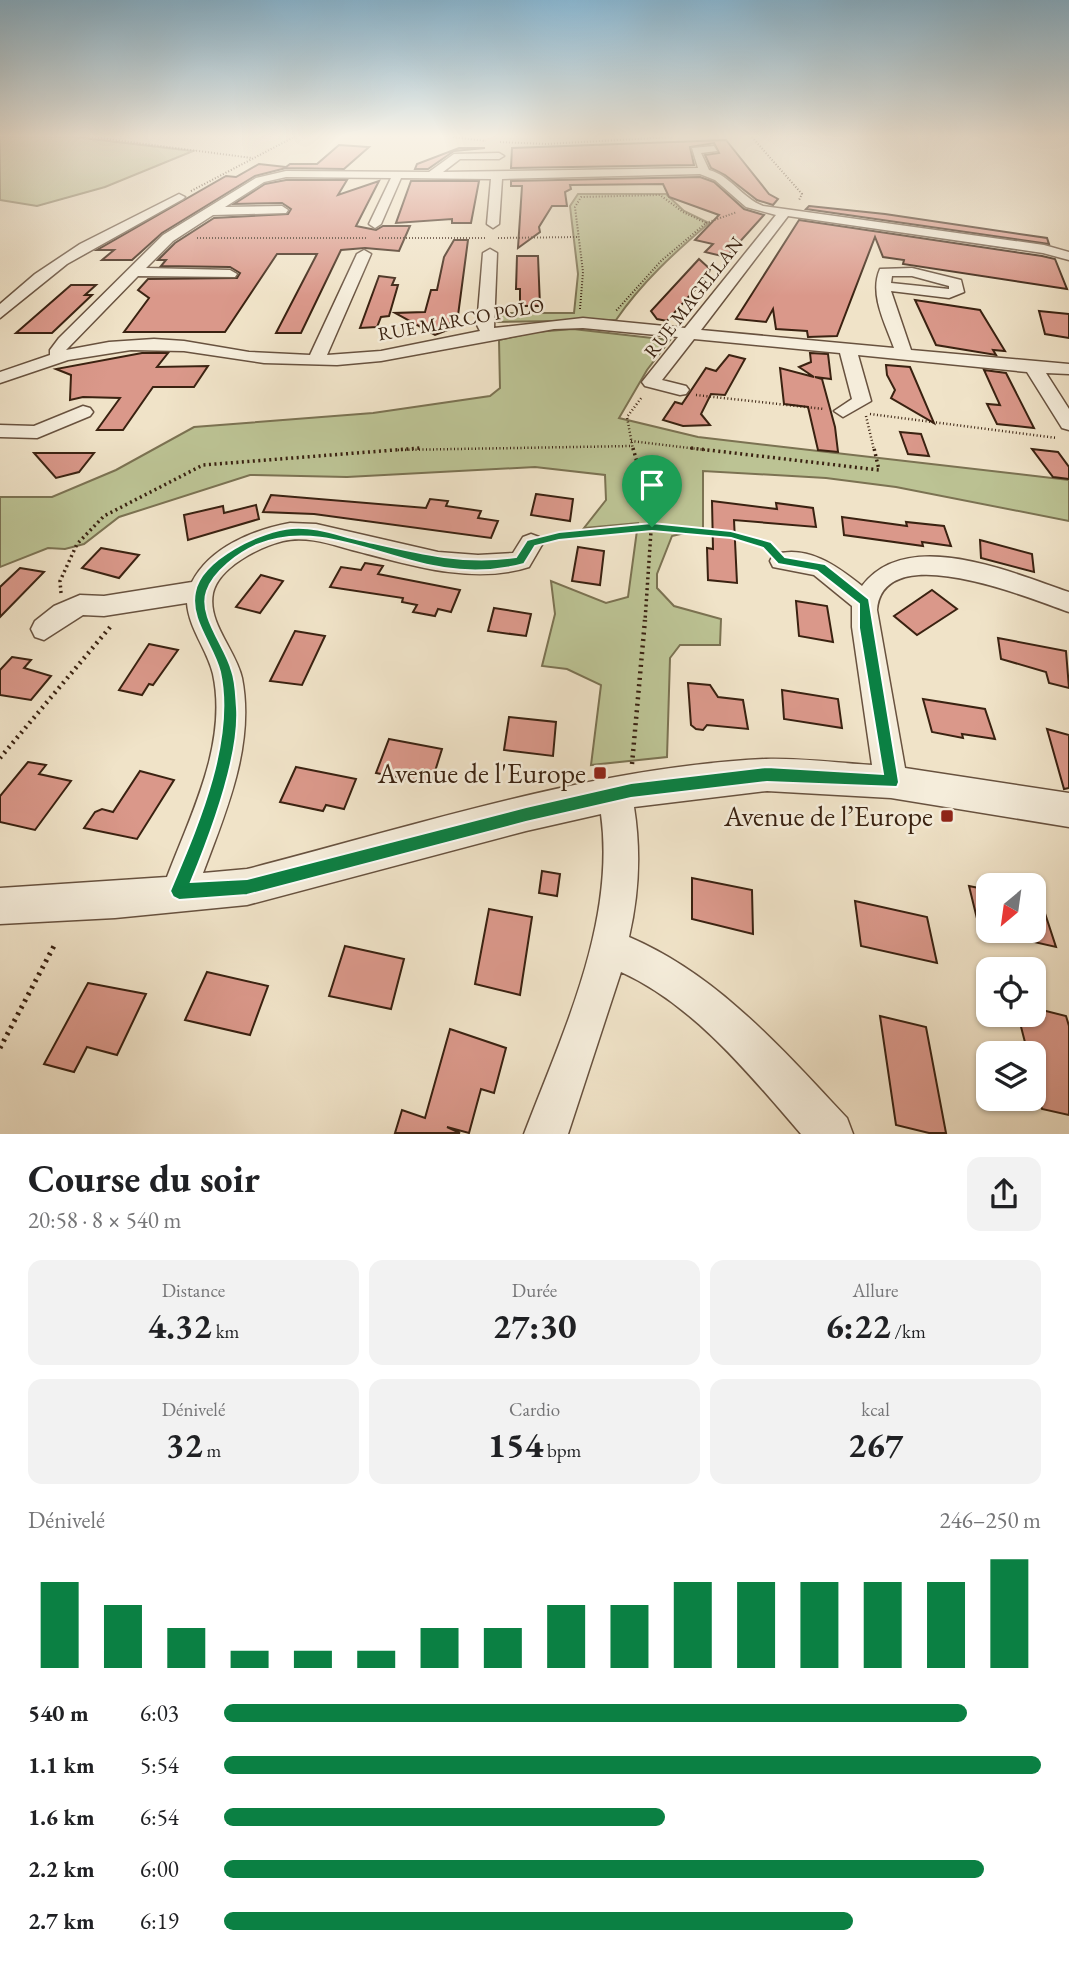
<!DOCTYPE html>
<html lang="fr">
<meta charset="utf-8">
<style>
:root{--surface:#fff;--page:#f2f2f2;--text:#202124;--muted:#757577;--accent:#0b8043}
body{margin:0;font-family:"EB Garamond",serif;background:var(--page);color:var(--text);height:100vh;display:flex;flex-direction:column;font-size:26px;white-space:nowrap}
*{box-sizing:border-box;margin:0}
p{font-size:23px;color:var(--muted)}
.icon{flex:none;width:38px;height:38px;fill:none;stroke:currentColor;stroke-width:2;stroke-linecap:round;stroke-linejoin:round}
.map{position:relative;height:1134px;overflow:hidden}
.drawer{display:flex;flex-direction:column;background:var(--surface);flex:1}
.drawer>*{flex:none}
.needle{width:46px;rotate:209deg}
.fabs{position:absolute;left:976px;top:873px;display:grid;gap:14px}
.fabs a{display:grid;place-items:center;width:70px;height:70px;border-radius:14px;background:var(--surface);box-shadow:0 2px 5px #0004;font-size:35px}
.pin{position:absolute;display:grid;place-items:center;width:60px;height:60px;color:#fff;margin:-72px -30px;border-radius:50% 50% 50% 0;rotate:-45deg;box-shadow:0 0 7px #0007}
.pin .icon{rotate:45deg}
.round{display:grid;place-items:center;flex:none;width:74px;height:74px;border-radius:14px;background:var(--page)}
.overview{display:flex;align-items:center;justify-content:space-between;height:119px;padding:0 28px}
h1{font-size:38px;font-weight:700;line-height:52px}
.stats{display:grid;grid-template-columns:repeat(3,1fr);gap:10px;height:119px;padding:7px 28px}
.stats div{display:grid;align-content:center;border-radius:14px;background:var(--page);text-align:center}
.stats b{font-size:35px;font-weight:700}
.stats small{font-size:19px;font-weight:400}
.stats p{font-size:19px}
.chart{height:196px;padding:14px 28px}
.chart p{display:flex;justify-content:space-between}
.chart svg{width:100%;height:126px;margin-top:7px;stroke:var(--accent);stroke-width:6}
ul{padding:0 28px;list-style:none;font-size:23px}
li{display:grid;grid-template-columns:112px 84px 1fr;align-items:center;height:52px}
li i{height:18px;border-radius:9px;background:var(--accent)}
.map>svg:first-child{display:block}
</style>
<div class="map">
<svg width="1069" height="1134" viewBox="0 0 1069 1134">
<rect width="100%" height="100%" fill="#f0e3c8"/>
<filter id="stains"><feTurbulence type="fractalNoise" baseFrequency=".00286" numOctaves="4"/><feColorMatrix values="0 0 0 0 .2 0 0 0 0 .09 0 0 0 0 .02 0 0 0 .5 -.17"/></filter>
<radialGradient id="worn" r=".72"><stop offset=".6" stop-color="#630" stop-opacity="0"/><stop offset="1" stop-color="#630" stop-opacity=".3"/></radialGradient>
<g fill="#bcc394" stroke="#7b7252" stroke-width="2">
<polygon points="0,137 74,137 193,151 105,187 37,206 0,200"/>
<path d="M578,194h88l18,17 25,12c-35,30 -67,59 -93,97l-121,2 -1,-9h80l4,-39 -8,-68z"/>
<polygon points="573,329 670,340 647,370 619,418 698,437 1069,480 1069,521 896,487 826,478 703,471 703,535 685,533 672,536 657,574 657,588 674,606 721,619 720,645 680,645 670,658 667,757 591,765 601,685 567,669 542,666 555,614 551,581 606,603 628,597 638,523 584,528 606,500 605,475 535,467 347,477 250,475 119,517 84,544 65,549 48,548 0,567 0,497 52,497 116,470 194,427 373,413 490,396 500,388 499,340 535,332"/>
</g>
<g fill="#da988a" stroke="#3a2211" stroke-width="2">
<polygon points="726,140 769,194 778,199 773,205 757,200 725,175 711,168 705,155 719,153 714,143 690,147 694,165 511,168 512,148"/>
<polygon points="339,145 369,147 344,169 286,168 255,176 162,233 132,260 102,260 114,250 97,250 226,176 236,177 259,164 286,167 290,164 317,164"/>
<polygon points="459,148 485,148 454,151 428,169 415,169 417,164"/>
<polygon points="700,177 714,182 744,209 764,215 726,257 705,252 713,244 695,240 719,215 669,197 663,184 570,185 571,189 565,192 567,206 552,206 539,227 540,232 518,248 522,186 511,186 511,181"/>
<polygon points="286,180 347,180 338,195 379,181 356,226 376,230 383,226 410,226 399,251 365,248 341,250 301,333 276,333 317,254 277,254 225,332 124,332 149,298 138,290 148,279 237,278 240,273 230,267 161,266 166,260 158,260 175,243 214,218 288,214 291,209 282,203 234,204 265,184"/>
<polygon points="411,181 479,181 471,223 452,223 452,219 396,223"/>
<polygon points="809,206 885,214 1047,238 1049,244 806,209"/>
<polygon points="799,220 1042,256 1055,259 1067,289 903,264 904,260 883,257 875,237 837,336 808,337 807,331 776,329 773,309 766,322 736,319"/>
<polygon points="454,240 468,240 457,323 450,323 450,329 435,335 395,313 425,312 431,290 437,290 444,257"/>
<polygon points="517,256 538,256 540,306 520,306 520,289 516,289"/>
<polygon points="699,259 710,269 708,275 667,321 657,319 651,311"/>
<polygon points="379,276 395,278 392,285 398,285 389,316 381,317 377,327 360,328"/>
<polygon points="71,285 96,285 85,295 92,295 52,333 16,333"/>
<polygon points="915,300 980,310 1005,351 993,350 996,355 936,345"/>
<polygon points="1039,311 1069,314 1069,338 1045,334"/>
<polygon points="142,353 168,353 157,367 208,366 194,387 153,387 123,430 97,430 120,398 83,397 70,400 71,375 56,369"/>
<polygon points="810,353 828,354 831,379 815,377 822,379 835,427 838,452 818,450 808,407 784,404 780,368 814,377 799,367 811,362"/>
<polygon points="729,355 745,359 725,395 711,394 701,414 710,425 683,426 663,420 675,402 682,404 706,368 716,371"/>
<polygon points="886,365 910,367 934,423 891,398 895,390 887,375"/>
<polygon points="984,370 1006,373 1034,428 997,424 987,404 1000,405"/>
<polygon points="900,432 921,434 929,456 908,454"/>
<polygon points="1032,449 1058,452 1069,467 1069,479 1053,477"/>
<polygon points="34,453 94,453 79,472 56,478"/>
<polygon points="536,494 573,499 570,521 531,515"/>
<polygon points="271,495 426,508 430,499 448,501 446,506 481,511 478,518 498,521 491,538 314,514 263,512"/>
<polygon points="712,501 777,509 776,503 813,508 816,527 734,520 737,583 708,580 707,548 713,549"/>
<polygon points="256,505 259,519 188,540 184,515 223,506 224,513"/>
<polygon points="842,517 907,526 906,522 944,526 951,546 922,542 923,546 844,535"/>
<polygon points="980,540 1032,554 1034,572 981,558"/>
<polygon points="578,547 604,551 600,585 572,581"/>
<polygon points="101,548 139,555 119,578 82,568"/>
<polygon points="365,563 383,566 378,574 460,590 451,612 438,609 435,616 413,612 417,605 402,602 403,598 330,587 341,567 361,570"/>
<polygon points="20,568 44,572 0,617 0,587"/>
<polygon points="261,575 283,581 260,613 236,607"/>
<polygon points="932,590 957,609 917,635 894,616"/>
<polygon points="796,601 827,606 833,642 799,636"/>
<polygon points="494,608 531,614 526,636 488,631"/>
<polygon points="295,631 325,636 302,685 270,681"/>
<polygon points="998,638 1066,651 1069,688 1049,683 1046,672 1001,659"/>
<polygon points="149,644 178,650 153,685 149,684 142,695 119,690"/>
<polygon points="12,657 31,660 24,668 51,676 31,700 0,695 0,670"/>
<polygon points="688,683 710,685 718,697 743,700 748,729 707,725 703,730 696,729 691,725"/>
<polygon points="782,690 838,699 842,728 784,719"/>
<polygon points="923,699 985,709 995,739 962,734 963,738 932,732"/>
<polygon points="509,717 556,722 553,756 504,750"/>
<polygon points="1047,729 1069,735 1069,788 1064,789"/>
<polygon points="389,739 442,749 431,784 376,773"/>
<polygon points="28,762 46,765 39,774 71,781 35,830 0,822 0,796"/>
<polygon points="296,767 356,779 344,809 326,805 323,811 280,802"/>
<polygon points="140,771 174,780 137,839 84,828 95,812 102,809 113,812"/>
<polygon points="542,871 560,874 557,896 539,893"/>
<polygon points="692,878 752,890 753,934 692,919"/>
<polygon points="969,886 989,890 989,938 982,939"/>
<polygon points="1034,892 1038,892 1056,947 1034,942"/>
<polygon points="855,901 927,917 937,963 861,946"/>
<polygon points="489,909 532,917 520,995 475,984"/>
<polygon points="345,946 404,959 391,1009 329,996"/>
<polygon points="207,972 268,986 250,1035 185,1020"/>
<polygon points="88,983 146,994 117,1055 87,1047 74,1072 44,1064"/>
<polygon points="1034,1008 1066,1016 1069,1026 1069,1115 1042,1109 1034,1080 1034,1054 1028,1054 1018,1015 1034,1015"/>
<polygon points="880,1016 926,1027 946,1133 929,1133 896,1125"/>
<polygon points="450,1029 506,1048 494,1093 481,1089 469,1133 447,1127 460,1133 395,1133 402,1110 425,1118"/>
</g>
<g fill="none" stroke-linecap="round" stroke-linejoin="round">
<defs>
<g id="minor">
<path d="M714,146l3,5 -16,2 8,17c22,6 33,28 54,36l281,39 25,7v8l-26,-7 -255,-37 -87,114 193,18c-9,-25 -25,-54 -14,-79l32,-1 49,12 3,12 -15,6 -58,-7 20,59 158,14v10l-23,-1 23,36v21l-7,-2 -35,-56 -169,-17 13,46 -28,16 -9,-6 18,-12 -12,-46 -146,-14 -32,41 24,6 3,4 -3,4 -6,1 -35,-9 -3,-4 36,-45 -95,-9 -29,1 -173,32 -44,4 -73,-2 -80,-12 -53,-1 -63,10 -68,23v-11l50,-17v-5l9,-12 104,-103 93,-57 30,-7 143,1 25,-18 45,-1 5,3 -5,3h-39l-17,13 255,-4 -6,-20zM700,174l15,6 31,27 30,8 -91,113 -102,-10 -89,10 3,-75 -7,-4 -7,4 -6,72 3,6 -99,20 -54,4 44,-101 -7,-4 -7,4 -47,101 -61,-3 -65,-11 -30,-2 -45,3 -43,8 72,-74 97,1 2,-3 -7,-4 -84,-2 27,-27 40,-26 73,-2 2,-3 -6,-4 -57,1 39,-25 22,-5 105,1 -22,46 6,4 6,-4 20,-46 90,1 -4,45 6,4 6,-4 3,-45zM892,276h20l37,10v3l-58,-6z"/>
<polygon points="179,194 185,197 183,199 67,264 0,318 0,304 35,274 80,244"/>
<polygon points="83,406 90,408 93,412 90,416 37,438 0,437 0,425 34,426"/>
<path d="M290,523l26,1 122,28 40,3 35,-2 10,-16 8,-3 8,3 4,6 -14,24c-56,18 -119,-2 -173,-16 -23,-6 -49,-16 -73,-10 -24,6 -64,26 -70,52 -6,30 23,57 29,85 13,67 -16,134 -39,195l44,-4c168,-43 345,-102 519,-110 35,-1 72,4 106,6l-20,-138v-21l-38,-31 -41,-8 -3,-6 3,-6c34,-11 64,11 89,31 45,-60 150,-13 207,6v20c-36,-12 -186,-76 -192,-2l28,158 164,25v34l-178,-29 -124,-7 -133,16c7,44 5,87 -5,130 89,38 153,112 218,181l6,16h-52c-51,-59 -107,-129 -180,-162l-53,162h-44c38,-100 92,-211 77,-320l-75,17 -279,74 -132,13 -115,6v-36l167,-11c24,-63 61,-134 46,-203 -6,-25 -24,-45 -26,-71l-83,13 -21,-1 -39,25 -9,-3 -4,-8 4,-8 19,-15 26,-11 24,1 88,-14c18,-35 61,-52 98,-59z"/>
</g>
</defs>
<use href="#minor" stroke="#68523f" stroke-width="3"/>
<g stroke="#3a2211" stroke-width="2" stroke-dasharray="1 2" stroke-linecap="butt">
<polyline points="92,137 252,158"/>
<polyline points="453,137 486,141"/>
<polyline points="752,137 802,194 799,200"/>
<polyline points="500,142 546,144 673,137"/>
<polyline points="191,191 294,137"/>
<polyline points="706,223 737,212"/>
<polyline points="197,238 368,238"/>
<polyline points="379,238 487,238"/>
<polyline points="498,238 577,237"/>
<polyline points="580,309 583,272 575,207 581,197 660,195 683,212 706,223 661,261 615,312"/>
</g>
<g stroke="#3a2211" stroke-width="2.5" stroke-dasharray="1 2.5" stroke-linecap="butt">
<polyline points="696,395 824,409"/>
<polyline points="870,414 1057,438"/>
<polyline points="866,416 874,450"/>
<polyline points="631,441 706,450"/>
<polyline points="398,450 632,446"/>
<polyline points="633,450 627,417 642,397"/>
</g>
<g stroke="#3a2211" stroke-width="3.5" stroke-dasharray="2 3.5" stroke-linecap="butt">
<polyline points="633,448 652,516 645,621"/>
<polyline points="691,448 879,470 874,448"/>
<path d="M552,538c70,-15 149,-18 216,8"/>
<polyline points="61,593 60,581 77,544 104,516 203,465 420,448"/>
</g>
<g stroke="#3a2211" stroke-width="4.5" stroke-dasharray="2 4.5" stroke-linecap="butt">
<polyline points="0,758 111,626"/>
<polyline points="632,764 645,620"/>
</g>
<polyline stroke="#3a2211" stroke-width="5" stroke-dasharray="2.5 5" stroke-linecap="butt" points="0,1048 55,944"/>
<use href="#minor" fill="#f5eddb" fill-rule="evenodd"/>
</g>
<linearGradient id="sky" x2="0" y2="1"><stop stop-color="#89b8d4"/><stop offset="0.46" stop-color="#f8f2e6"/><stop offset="1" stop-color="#f8f2e6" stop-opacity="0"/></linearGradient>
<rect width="1069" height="296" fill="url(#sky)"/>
<path fill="#0b8043" stroke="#fff" stroke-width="2" fill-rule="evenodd" d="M652,523l79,8 40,11 14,15 40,7 44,35 30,183 -2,5 -130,-5 -136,16 -105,24 -279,73 -68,5 -6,-3 -3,-6c27,-64 65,-149 50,-219 -6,-26 -31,-52 -25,-80 6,-33 67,-62 97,-64 23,-2 46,7 68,12 53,12 101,25 156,17l11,-17 32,-8zM652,531l79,7 32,10 15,16 39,7 42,33v24l24,146 -116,-7 -136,16 -105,24 -279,72 -56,3c19,-46 49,-125 46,-174 -1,-12 -1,-26 -5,-37 -6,-24 -34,-55 -25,-80 7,-20 32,-38 50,-46 61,-26 127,15 187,23 26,4 54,3 80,-4l11,-18 24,-6z"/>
<g fill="#8f2418" stroke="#f5eddb" stroke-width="2.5">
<rect x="593" y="766" width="14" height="14" rx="3.5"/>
<rect x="940" y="809" width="14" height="14" rx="3.5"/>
</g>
<g text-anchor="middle" stroke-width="5" stroke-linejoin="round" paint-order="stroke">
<g font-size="19" fill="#3a2211" stroke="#f5eddb">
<text transform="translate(693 297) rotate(-52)" y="7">RUE MAGELLAN</text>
<text transform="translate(461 319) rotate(-10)" y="7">RUE MARCO POLO</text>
</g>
<g font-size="28" fill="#3a2211" stroke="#f5eddb" text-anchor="end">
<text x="586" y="783">Avenue de l'Europe</text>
<text x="933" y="826">Avenue de l’Europe</text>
</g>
</g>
<rect width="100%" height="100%" filter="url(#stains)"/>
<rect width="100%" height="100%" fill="url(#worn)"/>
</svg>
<div class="fabs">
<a><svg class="needle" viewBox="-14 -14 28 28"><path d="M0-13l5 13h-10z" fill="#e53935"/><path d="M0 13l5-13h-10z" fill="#757577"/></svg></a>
<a><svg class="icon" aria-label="locate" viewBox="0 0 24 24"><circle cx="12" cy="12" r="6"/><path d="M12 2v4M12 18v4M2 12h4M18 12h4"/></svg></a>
<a><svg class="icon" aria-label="layers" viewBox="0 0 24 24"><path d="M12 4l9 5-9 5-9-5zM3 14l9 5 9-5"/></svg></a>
</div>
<div class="pin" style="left:652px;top:527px;background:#1e9e55"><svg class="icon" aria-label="arrive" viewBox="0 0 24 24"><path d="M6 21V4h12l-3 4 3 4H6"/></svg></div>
</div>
<section class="drawer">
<div class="overview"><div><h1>Course du soir</h1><p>20:58 · 8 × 540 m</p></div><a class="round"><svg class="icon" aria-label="share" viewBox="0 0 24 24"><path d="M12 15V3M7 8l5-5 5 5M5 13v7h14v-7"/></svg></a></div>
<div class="stats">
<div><p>Distance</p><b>4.32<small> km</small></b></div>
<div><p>Durée</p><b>27:30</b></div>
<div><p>Allure</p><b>6:22<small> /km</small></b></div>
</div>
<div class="stats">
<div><p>Dénivelé</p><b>32<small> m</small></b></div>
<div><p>Cardio</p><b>154<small> bpm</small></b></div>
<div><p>kcal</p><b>267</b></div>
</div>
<div class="chart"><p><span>Dénivelé</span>246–250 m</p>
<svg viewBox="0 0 160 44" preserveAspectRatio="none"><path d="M5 44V14M15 44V22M25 44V30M35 44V38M45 44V38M55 44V38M65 44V30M75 44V30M85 44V22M95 44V22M105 44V14M115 44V14M125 44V14M135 44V14M145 44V14M155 44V6"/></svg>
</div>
<ul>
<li><b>540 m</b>6:03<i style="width:91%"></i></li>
<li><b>1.1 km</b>5:54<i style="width:100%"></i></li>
<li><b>1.6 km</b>6:54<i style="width:54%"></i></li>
<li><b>2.2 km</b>6:00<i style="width:93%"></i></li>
<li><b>2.7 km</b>6:19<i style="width:77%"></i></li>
</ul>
</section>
